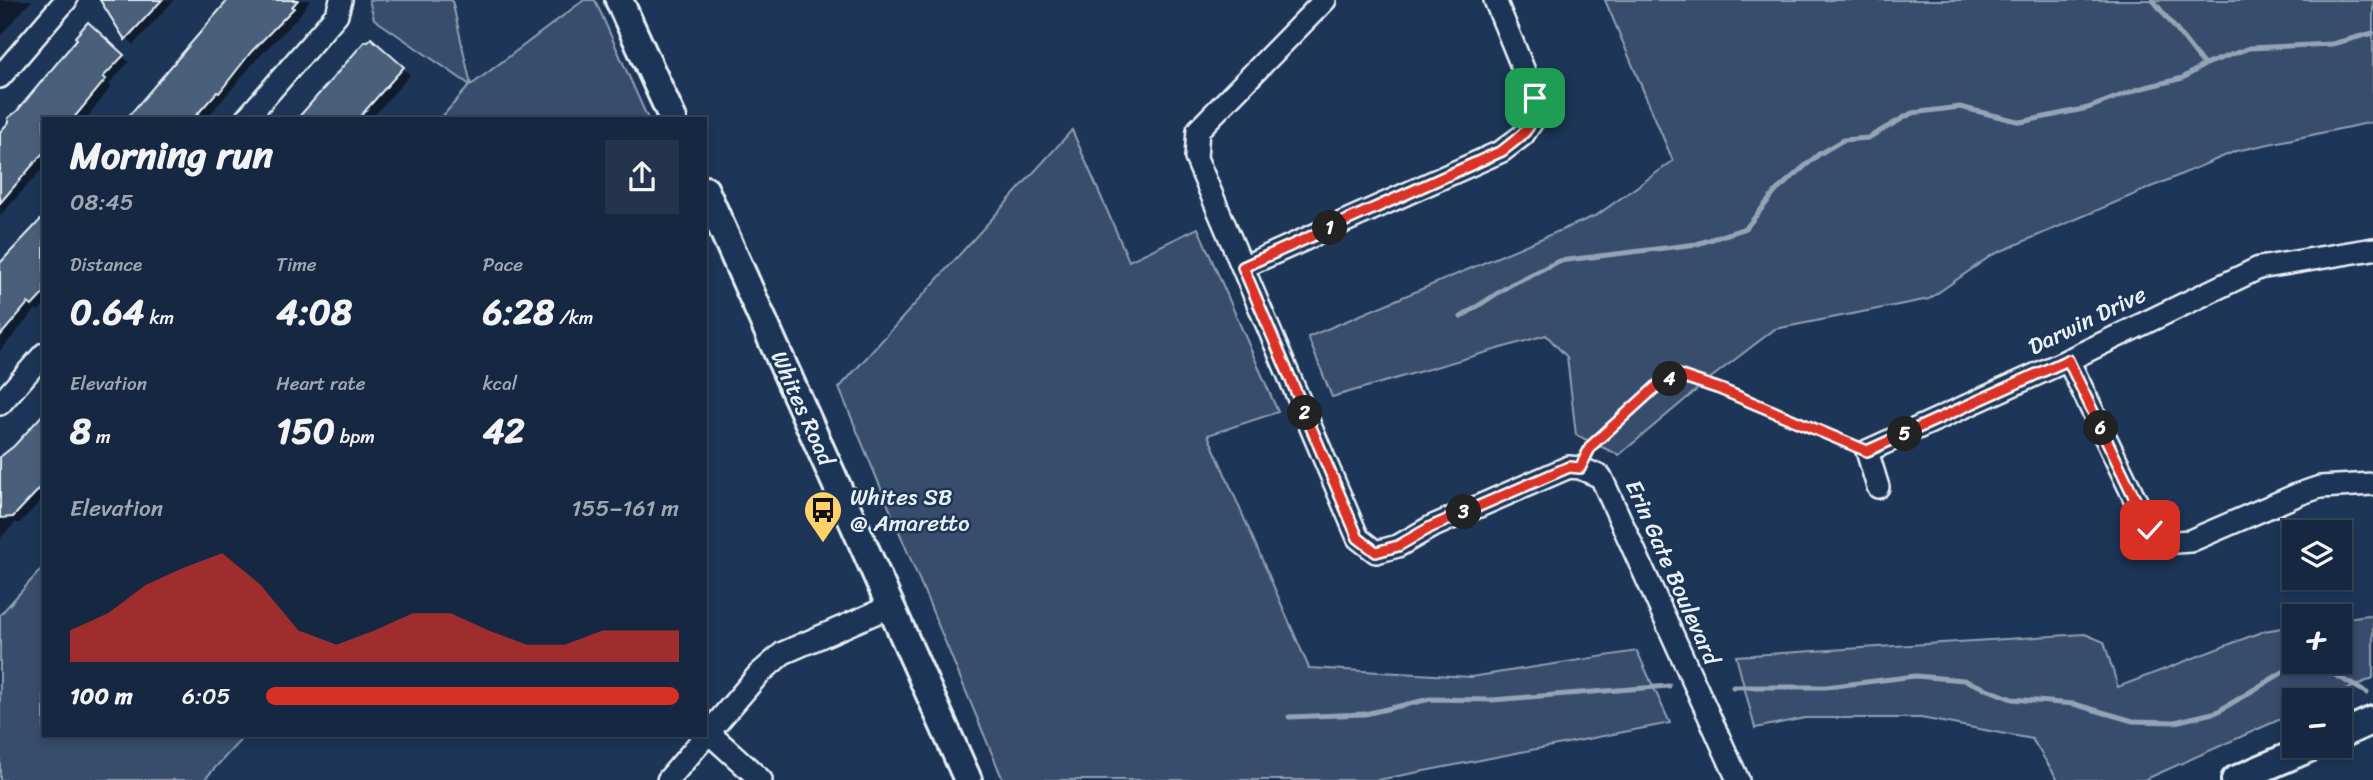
<!DOCTYPE html>
<meta charset="utf-8">
<style>
:root{--surface:#162841;--page:#23344c;--text:#f1f3f6;--muted:#9ea6b1;--line:#35445a;--accent:#d93025}
body{margin:0;font-family:Sriracha,sans-serif;background:var(--page);color:var(--text);height:100vh;display:flex;flex-direction:column;font-size:26px;white-space:nowrap}
*{box-sizing:border-box;margin:0}
p{font-size:23px;color:var(--muted)}
.icon{flex:none;width:38px;height:38px;fill:none;stroke:currentColor;stroke-width:2;stroke-linecap:round;stroke-linejoin:round}
.map{position:relative;flex:1;overflow:hidden}
.details{position:absolute;left:42px;top:117px;width:665px;height:620px;display:flex;flex-direction:column;background:var(--surface);border-radius:0px;box-shadow:0 4px 10px #0003,0 0 0 2px var(--line)}
.details>*{flex:none}
.controls{position:absolute;left:2282px;top:520px;display:grid;gap:14px}
.controls a{display:grid;place-items:center;width:70px;height:70px;border-radius:0px;background:var(--surface);box-shadow:0 4px 10px #0003,0 0 0 2px var(--line);font-size:35px}
.pin{position:absolute;display:grid;place-items:center;width:60px;height:60px;color:#fff;margin:-30px;border-radius:14px;box-shadow:0 4px 10px #0006}
.km{position:absolute;width:35px;height:35px;margin:-18px;border-radius:50%;background:#222;color:#fff;font-size:19px;line-height:35px;text-align:center}
.round{display:grid;place-items:center;flex:none;width:74px;height:74px;border-radius:0px;background:var(--page)}
.summary{display:flex;align-items:center;justify-content:space-between;height:119px;padding:0 28px}
h1{font-size:38px;font-weight:700;line-height:52px}
.stats{display:grid;grid-template-columns:repeat(3,1fr);gap:10px;height:119px;padding:7px 28px}
.stats div{display:grid;align-content:center}
.stats b{font-size:35px;font-weight:700}
.stats small{font-size:19px;font-weight:400}
.stats p{font-size:19px}
.chart{height:196px;padding:14px 28px}
.chart p{display:flex;justify-content:space-between}
.chart svg{width:100%;height:126px;margin-top:7px;fill:var(--accent);opacity:.7}
ul{padding:0 28px;list-style:none;font-size:23px}
li{display:grid;grid-template-columns:112px 84px 1fr;align-items:center;height:52px}
li i{height:18px;border-radius:9px;background:var(--accent)}
.map>svg:first-child{display:block}
</style>
<div class="map">
<svg width="2373" height="780" viewBox="0 0 2373 780">
<rect width="100%" height="100%" fill="#1d3557"/>
<filter id="ink" filterUnits="userSpaceOnUse"><feTurbulence type="fractalNoise" baseFrequency=".0143" numOctaves="2"/><feDisplacementMap in="SourceGraphic" scale="14" xChannelSelector="R" yChannelSelector="G"/><feConvolveMatrix kernelMatrix="1 2 1 2 8 2 1 2 1" color-interpolation-filters="sRGB"/></filter>
<g filter="url(#ink)">
<g fill="#374d6c" stroke="#909fb2" stroke-width="2">
<polygon points="369,0 452,0 471,85 584,0 595,0 648,119 440,119 470,85 374,19"/>
<polygon points="1605,0 2373,0 2373,122 2236,151 1992,255 1929,299 1775,329 1712,377 1619,455 1576,435 1567,357 1546,335 1332,397 1308,337 1597,215 1673,161"/>
<polygon points="1072,130 1129,261 1198,228 1278,412 1208,435 1309,668 1471,677 1637,651 1670,723 1378,780 1003,780 839,388"/>
<polygon points="44,566 44,735 245,735 204,780 0,780 0,615"/>
<polygon points="2368,615 2373,616 2373,678 2324,700 2294,700 2294,713 2144,780 2058,780 2032,739 1921,718 1805,718 1755,728 1736,656 2085,634 2104,642 2118,687 2264,631 2294,626 2294,662 2340,662 2340,619"/>
</g>
<g fill="#0007">
<polygon points="0,0 32,0 0,36"/>
<polygon points="110,0 174,0 133,45 105,6"/>
<polygon points="230,0 310,0 299,16 257,59 206,119 126,119"/>
<polygon points="122,56 129,62 109,84 111,87 86,119 44,119 44,167 0,216 0,134 11,122 10,118 54,71"/>
<polygon points="403,68 410,75 371,119 299,119"/>
<polygon points="44,218 44,305 39,311 36,309 0,351 0,268"/>
<polygon points="44,416 44,497 20,523 15,523 2,536 0,541 0,460"/>
</g>
<g fill="none" stroke-linecap="round" stroke-linejoin="round">
<g stroke="#95a4b5" stroke-width="5">
<polyline points="2153,0 2204,65"/>
<polyline points="1461,317 1510,285 1559,261 1697,244 1746,228 1776,191 1819,154 1843,140 1868,138 1912,113 1960,107 2021,122 2088,108 2138,89 2183,78 2204,65 2249,48 2332,44 2373,33"/>
<polyline points="1733,687 1826,687 1915,676 1964,680 2012,699 2074,704 2133,721 2175,722 2217,712 2288,669 2330,672 2367,693"/>
<polyline points="1289,717 1365,714 1430,699 1492,700 1669,686"/>
</g>
</g>
<g fill="#495e7a" stroke="#e8f1f8" stroke-width="2">
<polygon points="100,0 162,0 125,40"/>
<polygon points="228,0 298,0 292,7 294,8 251,52 219,93 217,92 193,119 126,119"/>
<polygon points="88,22 124,55 103,77 106,79 73,119 44,119 44,152 0,203 0,132 9,122 8,118 17,111 77,39 75,37"/>
<polygon points="371,38 404,67 379,95 358,119 297,119 365,41 367,42"/>
<polygon points="44,216 44,293 32,306 28,303 0,336 0,263"/>
<polygon points="44,413 44,484 13,517 0,518 0,457 14,446"/>
</g>
<g fill="none" stroke-linecap="round" stroke-linejoin="round">
<defs>
<g id="minor">
<polyline points="1325,0 1198,130 1196,158 1358,538 1376,552 1398,546 1431,527 1569,467 1580,468 1601,477 1738,780"/>
<polyline points="0,77 66,0"/>
<polyline points="246,119 337,14 341,0"/>
<polyline points="1243,267 1502,151 1523,135 1533,120 1535,98 1495,0"/>
<polyline points="2068,360 2150,530 2162,543 2190,541 2299,494 2320,487 2373,484"/>
<polyline points="0,404 44,354"/>
<polyline points="1878,487 1867,451 2068,360 2259,268 2373,249"/>
<polyline points="709,733 761,780"/>
<polyline points="668,780 758,675 783,653 889,607"/>
</g>
<g id="major">
<polyline points="619,0 673,119"/>
<polyline points="705,190 968,780"/>
<polyline points="2340,735 2373,720"/>
<polyline points="2235,780 2314,746"/>
</g>
</defs>
<use href="#minor" stroke="#e8f1f8" stroke-width="26"/>
<use href="#major" stroke="#e8f1f8" stroke-width="32"/>
<polyline stroke="#e8f1f8" stroke-width="2.5" stroke-dasharray="5 5" stroke-linecap="butt" points="1588,453 1591,446 1659,384 1678,375 1720,389 1849,444"/>
<use href="#minor" stroke="#1d3557" stroke-width="21"/>
<use href="#major" stroke="#1d3557" stroke-width="26"/>
</g>
</g>
<g fill="none" stroke-linecap="round" stroke-linejoin="round" filter="url(#ink)">
<defs>
<path id="route" d="M1535,98c-2,32 -9,34 -33,53l-259,116 115,271 18,14 22,-6 33,-19 138,-60 11,1 11,-22 68,-62 19,-9 42,14 147,62 201,-91 82,170"/>
</defs>
<use href="#route" stroke="#fff" stroke-width="14"/>
<use href="#route" stroke="#d93025" stroke-width="9"/>
</g>
<defs>
<symbol id="bus-pin" viewBox="-11 -11 22 30"><path d="M0 17L-7.5 6A9.5 9.5 0 1 1 7.5 6Z" fill="#ffd166" stroke="#1d3557"/><path d="M-5-6H5V4H4V6H2V4H-2V6H-4V4H-5ZM-3.5-4V0h7V-4ZM-3.5 1.2v1.5H-2V1.2ZM2 1.2v1.5H3.5V1.2Z" fill="#111"/></symbol>
</defs>
<g fill-rule="evenodd">
<use href="#bus-pin" x="801" y="488" width="44" height="60"/>
</g>
<g text-anchor="middle" stroke-width="5" stroke-linejoin="round" paint-order="stroke">
<g font-size="23" fill="#e8f1f8" stroke="#1d3557">
<text transform="translate(2087 320) rotate(-26)" y="8">Darwin Drive</text>
<text transform="translate(803 408) rotate(66)" y="8">Whites Road</text>
<text transform="translate(1673 572) rotate(66)" y="8">Erin Gate Boulevard</text>
</g>
<g font-size="23" fill="#e8f1f8" stroke="#1d3557" text-anchor="start">
<text x="850" y="505">Whites SB<tspan x="850" dy="26">@ Amaretto</tspan></text>
</g>
</g>
</svg>
<div class="controls">
<a><svg class="icon" aria-label="layers" viewBox="0 0 24 24"><path d="M12 4l9 5-9 5-9-5zM3 14l9 5 9-5"/></svg></a>
<a>+</a>
<a>−</a>
</div>
<div class="pin" style="left:1535px;top:98px;background:#1e9e55"><svg class="icon" aria-label="arrive" viewBox="0 0 24 24"><path d="M6 21V4h12l-3 4 3 4H6"/></svg></div>
<div class="pin" style="left:2150px;top:530px;background:#d93025"><svg class="icon" aria-label="check" viewBox="0 0 24 24"><path d="M5 12l5 5 9-10"/></svg></div>
<b class="km" style="left:1330px;top:228px">1</b>
<b class="km" style="left:1305px;top:413px">2</b>
<b class="km" style="left:1464px;top:512px">3</b>
<b class="km" style="left:1670px;top:379px">4</b>
<b class="km" style="left:1905px;top:434px">5</b>
<b class="km" style="left:2101px;top:428px">6</b>
<section class="details">
<div class="summary"><div><h1>Morning run</h1><p>08:45</p></div><a class="round"><svg class="icon" aria-label="share" viewBox="0 0 24 24"><path d="M12 15V3M7 8l5-5 5 5M5 13v7h14v-7"/></svg></a></div>
<div class="stats">
<div><p>Distance</p><b>0.64<small> km</small></b></div>
<div><p>Time</p><b>4:08</b></div>
<div><p>Pace</p><b>6:28<small> /km</small></b></div>
</div>
<div class="stats">
<div><p>Elevation</p><b>8<small> m</small></b></div>
<div><p>Heart rate</p><b>150<small> bpm</small></b></div>
<div><p>kcal</p><b>42</b></div>
</div>
<div class="chart"><p><span>Elevation</span>155–161 m</p>
<svg viewBox="0 0 160 44" preserveAspectRatio="none"><path d="M0 44V33L10 27L20 17L30 11L40 6L50 17L60 33L70 38L80 33L90 27L100 27L110 33L120 38L130 38L140 33L150 33L160 33V44z"/></svg>
</div>
<ul>
<li><b>100 m</b>6:05<i style="width:100%"></i></li>
</ul>
</section>
</div>
